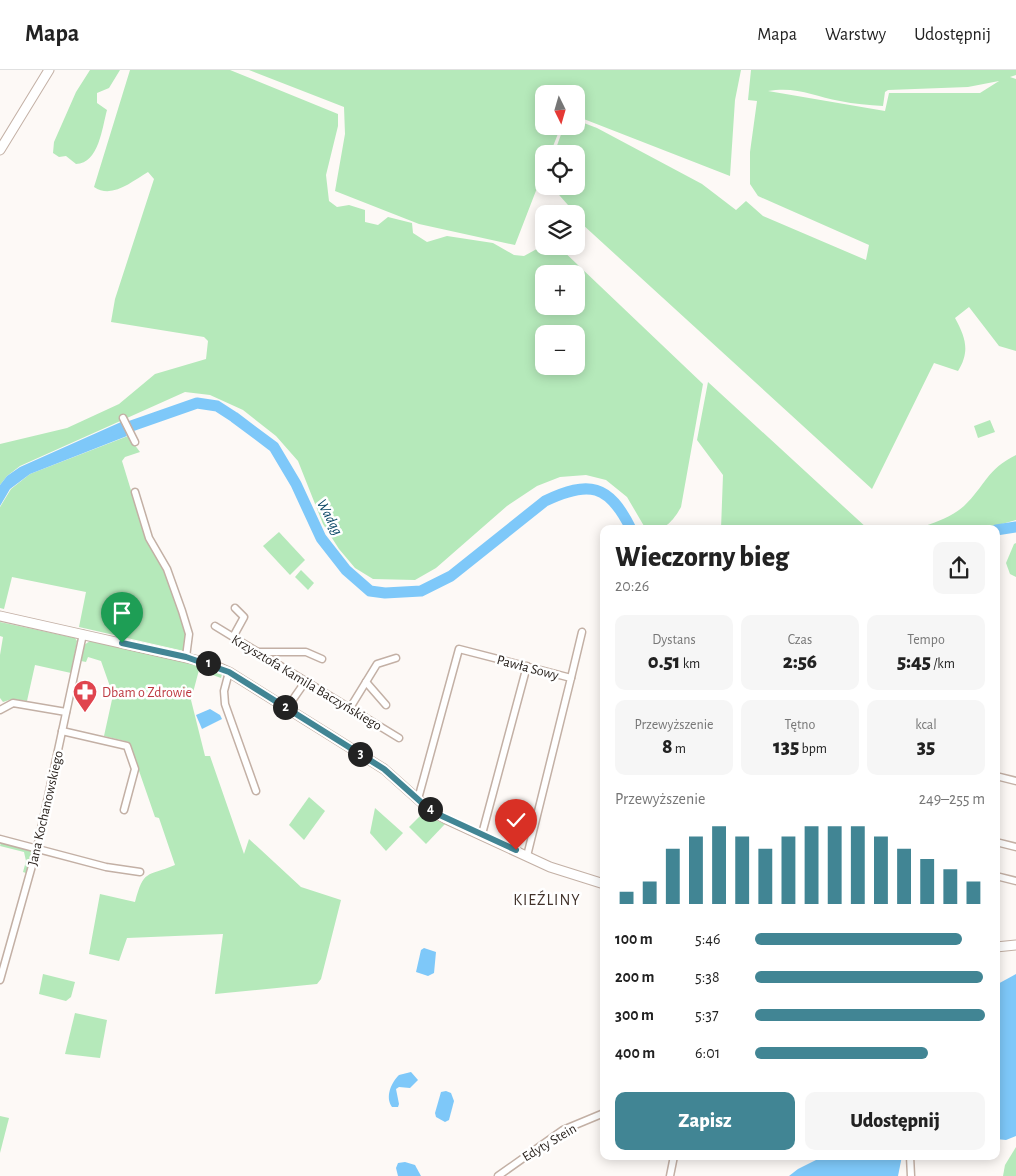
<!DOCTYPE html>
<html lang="pl">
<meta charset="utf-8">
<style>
:root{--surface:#fff;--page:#f6f6f6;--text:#222;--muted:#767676;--line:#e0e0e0;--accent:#418594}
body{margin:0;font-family:"Alegreya Sans",sans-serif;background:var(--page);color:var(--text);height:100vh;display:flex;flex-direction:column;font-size:19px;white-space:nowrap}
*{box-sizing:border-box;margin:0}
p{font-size:16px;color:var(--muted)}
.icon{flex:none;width:28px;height:28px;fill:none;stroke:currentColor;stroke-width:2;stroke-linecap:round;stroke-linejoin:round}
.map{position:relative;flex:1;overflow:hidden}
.sheet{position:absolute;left:600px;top:455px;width:400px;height:635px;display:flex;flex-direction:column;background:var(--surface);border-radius:10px;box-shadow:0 2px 12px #0003}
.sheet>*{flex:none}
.needle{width:32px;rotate:175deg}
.controls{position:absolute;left:535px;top:15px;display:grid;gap:10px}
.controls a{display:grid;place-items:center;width:50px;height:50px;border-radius:10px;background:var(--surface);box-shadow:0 2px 12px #0003;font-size:25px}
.pin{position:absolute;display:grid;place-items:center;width:42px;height:42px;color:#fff;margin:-51px -21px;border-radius:50% 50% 50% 0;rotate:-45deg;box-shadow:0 0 5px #0007}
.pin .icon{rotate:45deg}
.km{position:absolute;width:25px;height:25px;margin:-12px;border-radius:50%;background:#222;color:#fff;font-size:14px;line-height:25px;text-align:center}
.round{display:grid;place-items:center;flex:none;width:52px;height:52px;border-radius:10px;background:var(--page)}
.headline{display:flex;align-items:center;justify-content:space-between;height:85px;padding:0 15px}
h1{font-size:28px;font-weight:800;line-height:38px}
.metrics{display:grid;grid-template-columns:repeat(3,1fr);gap:8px;height:85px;padding:5px 15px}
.metrics div{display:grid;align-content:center;border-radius:10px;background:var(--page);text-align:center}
.metrics b{font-size:21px;font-weight:800}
.metrics small{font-size:14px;font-weight:400}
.metrics p{font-size:14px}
.chart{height:140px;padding:10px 15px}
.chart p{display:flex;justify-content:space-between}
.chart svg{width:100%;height:90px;margin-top:5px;stroke:var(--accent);stroke-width:6}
.action{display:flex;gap:10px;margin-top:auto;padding:10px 15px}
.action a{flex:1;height:58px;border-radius:10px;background:var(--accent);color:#fff;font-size:20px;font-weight:800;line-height:58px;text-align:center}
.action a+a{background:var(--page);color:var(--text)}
ul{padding:0 15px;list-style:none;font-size:16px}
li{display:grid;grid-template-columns:80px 60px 1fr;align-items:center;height:38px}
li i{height:12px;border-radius:6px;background:var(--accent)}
header{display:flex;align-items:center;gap:30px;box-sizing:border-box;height:70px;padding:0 25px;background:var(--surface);border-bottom:1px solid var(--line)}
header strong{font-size:24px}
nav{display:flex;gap:28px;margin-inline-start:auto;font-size:18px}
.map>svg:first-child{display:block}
</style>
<header>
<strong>Mapa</strong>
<nav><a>Mapa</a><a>Warstwy</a><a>Udostępnij</a></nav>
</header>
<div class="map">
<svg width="1016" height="1106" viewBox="0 0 1016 1106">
<rect width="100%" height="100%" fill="#fdf9f6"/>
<g fill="#b5e9ba" fill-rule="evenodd">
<path d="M90,0h30l-11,18 -12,5v10l10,7c-5,18 -8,53 -31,54l-10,-8 -7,1 -6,-4 1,-11 22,-50z"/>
<path d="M130,0h100l108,44v12l-12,49 3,26 8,6 12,-2 16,5v12l13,3 10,-8 24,6 1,10 14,9 20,-6 46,7 21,12 10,1 20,-11 14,1 145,138 -22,123c-7,13 -20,30 -37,19l-17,-29 -21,-17 -20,-5 -26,2 -23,9 -30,20 -71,62 -21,12 -42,-1 -18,-11 -16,-19 -16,-25 -25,-63 -22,-25 -33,-26 -33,-15 -25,-3 -165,74 -13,10 -7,9v-41l67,-16 52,-24 36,-30 51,-15 2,-18 -4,-4 -93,-15 4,-23 39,-120 -6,-7c-17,10 -36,27 -54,15zM544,204h32v32h-32zM544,264h32v32h-32z"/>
<polygon points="249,0 741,0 735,30 730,106 576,46 576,24 544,24 544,56 561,56 550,84 544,84 544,100 515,175 419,154 335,121 345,64 344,37"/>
<path d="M751,0h265v5l-6,2 6,2v272l-17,-5 -30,-39 -14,11c11,20 15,34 3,53l-24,-8 -62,126 -290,-265 -6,-10 -24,-27 24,-1v-32h-22l10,-28h12v-6l21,8 105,56 34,26 10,-9 17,15 103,44 3,-15 -111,-49 -8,-12v-32l7,-51 -9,-1zM999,11l-19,12h-91l-4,18 -117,-20c28,-5 46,5 72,10 14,3 29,4 43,5l2,-14 3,-2 80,-3z"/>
<polygon points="708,312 868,459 721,459 723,405 697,370"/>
<polygon points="990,350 995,362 978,368 974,356"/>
<polygon points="128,366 140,382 125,387 122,391 146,469 165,500 181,547 186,565 184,581 79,557 86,522 12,507 4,539 0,538 0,437 11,419 30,404"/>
<path d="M1016,385v65l-32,9h-59v-3c14,-5 28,-10 39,-20 21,-20 23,-37 52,-51z"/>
<polygon points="279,462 305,490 290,505 263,476"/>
<polygon points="1016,473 1016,507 1010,504 1006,493 1014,474"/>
<polygon points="301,500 314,513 308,520 295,507"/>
<polygon points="0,552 75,568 77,571 71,603 35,595 27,631 12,629 3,632 0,628 0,585 3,567 0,566"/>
<path d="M90,571l111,24 21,9 -1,4 -22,-8 -8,30 14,56h5l34,98 5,-15 52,48 40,13 -20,79 -4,5 -102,10 8,-60 -96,4 -8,23 -30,-7 11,-60 35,8c9,-33 11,-25 40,-37l-16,-47 -4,-1 -26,-75 -25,-6 9,-41 -12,-34 -13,-4 -2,5 -5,-1 3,-16z"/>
<polygon points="309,727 325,741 304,770 289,755"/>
<polygon points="375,738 403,763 386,781 370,763"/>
<polygon points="422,744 445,754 426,774 409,757"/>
<polygon points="1,772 30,779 32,784 26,803 23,802 26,791 24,782 0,776"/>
<polygon points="43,904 75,912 71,927 66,931 39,924"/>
<polygon points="75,943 107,950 100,988 65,984"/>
<polygon points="0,1046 9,1048 0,1083"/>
<polygon points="1016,1077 1016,1106 1003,1106 1005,1095"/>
</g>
<g fill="#7ec8f9">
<polygon points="121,352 127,366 30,404 10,419 0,436 0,415 7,406 20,397"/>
<polygon points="210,639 220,645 222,649 202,659 196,645"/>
<polygon points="424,878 436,882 434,903 428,906 416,902 421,880"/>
<polygon points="1016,904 1016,1066 1006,1070 996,1069 996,915"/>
<path d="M411,1002l7,8 -8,8 -11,-1 -3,2 3,15 -1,3h-6c-7,-10 -1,-24 7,-32z"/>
<polygon points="446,1021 451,1023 454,1031 449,1050 445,1052 436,1047 435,1043 441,1022"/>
<polygon points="824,1086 902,1086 898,1106 789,1106 798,1099"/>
<polygon points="405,1092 415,1095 421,1106 398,1106 396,1098 398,1093"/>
</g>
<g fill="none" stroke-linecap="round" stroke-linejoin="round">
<g stroke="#7ec8f9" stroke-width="11">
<path d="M117,361l80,-28 20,3 17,11 40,30 22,37 25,54 25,32 24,21 15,2 36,-2 30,-15 94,-75c44,-21 64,-17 86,28"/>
<polyline points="996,460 1016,457"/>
</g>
<defs>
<g id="street">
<polyline points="123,348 135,372"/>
<polyline points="135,422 149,468 167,499 182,541 189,564 186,587"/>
<polyline points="215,556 399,668"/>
<polyline points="233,567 244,547 235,538"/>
<polyline points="259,582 306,582 322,589"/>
<polyline points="229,602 224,621 225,634 256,721"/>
<polyline points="571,608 582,562"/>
<polyline points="366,612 386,635"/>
<polyline points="287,638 305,612"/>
<polyline points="350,638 377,594 396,588"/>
<polyline points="0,640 13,633 66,642"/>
<polyline points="62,661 127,676 135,699 124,740"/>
<polyline points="996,706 1016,711"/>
<polyline points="418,729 459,579 571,608 527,786"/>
<polyline points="482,764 527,596"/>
<polyline points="0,769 106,797 140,802"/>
<polyline points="996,772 1016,777"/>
<polyline points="996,806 1016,811"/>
<polyline points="0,910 37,778 83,564"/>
<polyline points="910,1086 911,1106"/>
<polyline points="498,1106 563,1060 604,1043"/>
<polyline points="670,1106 674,1086"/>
</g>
<g id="secondary">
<polyline points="0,80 49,0"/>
<polyline points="0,546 209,593 229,602 384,699 431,741 446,749 550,797 604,814"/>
<polyline points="996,877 1016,875"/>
</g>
</defs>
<use href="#street" stroke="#c3b0a5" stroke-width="9"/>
<use href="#secondary" stroke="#c3b0a5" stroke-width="11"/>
<use href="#street" stroke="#fff" stroke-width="6"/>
<use href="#secondary" stroke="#fff" stroke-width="9"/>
</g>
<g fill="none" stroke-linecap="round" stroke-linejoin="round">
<defs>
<polyline id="route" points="122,573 186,587 229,602 384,699 431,741 516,780"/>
</defs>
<use href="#route" stroke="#fff" stroke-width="10"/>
<use href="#route" stroke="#418594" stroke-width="6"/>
</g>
<defs>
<symbol id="pharmacy-pin" viewBox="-11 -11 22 30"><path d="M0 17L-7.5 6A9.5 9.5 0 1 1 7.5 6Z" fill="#e0444e" stroke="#fff"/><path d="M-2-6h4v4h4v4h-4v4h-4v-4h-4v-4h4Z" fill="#fff"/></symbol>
</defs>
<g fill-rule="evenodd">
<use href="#pharmacy-pin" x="71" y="608" width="28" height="38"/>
</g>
<g text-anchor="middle" stroke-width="5" stroke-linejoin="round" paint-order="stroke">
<g font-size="14" fill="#2c2520" stroke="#fff">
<text transform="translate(528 597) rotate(15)" y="5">Pawła Sowy</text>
<text transform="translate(307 612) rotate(31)" y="5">Krzysztofa Kamila Baczyńskiego</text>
<text transform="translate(45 738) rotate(-77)" y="5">Jana Kochanowskiego</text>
<text transform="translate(549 1072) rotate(-31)" y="5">Edyty Stein</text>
</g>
<g font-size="14" fill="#be3a42" stroke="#fff" text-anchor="start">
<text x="102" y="627">Dbam o Zdrowie</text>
</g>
<g font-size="15" font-style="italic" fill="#024161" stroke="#fff">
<text transform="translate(330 447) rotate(62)" y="5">Wadąg</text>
</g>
<g font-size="16" letter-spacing="1" fill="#42322a" stroke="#fff">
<text x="547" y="835">KIEŹLINY</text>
</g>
</g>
</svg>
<div class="controls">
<a><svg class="needle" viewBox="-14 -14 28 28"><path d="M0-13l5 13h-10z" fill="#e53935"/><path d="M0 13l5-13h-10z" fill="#767676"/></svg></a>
<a><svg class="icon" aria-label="locate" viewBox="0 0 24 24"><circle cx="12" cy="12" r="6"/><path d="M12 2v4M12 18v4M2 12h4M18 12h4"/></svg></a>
<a><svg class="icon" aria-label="layers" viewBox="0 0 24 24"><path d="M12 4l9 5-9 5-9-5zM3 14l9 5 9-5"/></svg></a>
<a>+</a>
<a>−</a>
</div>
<div class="pin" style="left:122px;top:573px;background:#1e9e55"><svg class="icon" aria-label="arrive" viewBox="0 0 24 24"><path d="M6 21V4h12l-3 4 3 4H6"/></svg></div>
<div class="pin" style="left:516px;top:780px;background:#d93025"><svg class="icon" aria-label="check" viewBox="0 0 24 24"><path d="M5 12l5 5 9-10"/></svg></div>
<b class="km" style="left:208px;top:593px">1</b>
<b class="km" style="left:285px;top:637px">2</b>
<b class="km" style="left:360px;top:684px">3</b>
<b class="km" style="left:430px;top:739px">4</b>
<section class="sheet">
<div class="headline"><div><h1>Wieczorny bieg</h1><p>20:26</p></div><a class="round"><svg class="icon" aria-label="share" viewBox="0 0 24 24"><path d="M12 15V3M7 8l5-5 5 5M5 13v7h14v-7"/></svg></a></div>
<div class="metrics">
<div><p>Dystans</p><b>0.51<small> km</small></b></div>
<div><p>Czas</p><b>2:56</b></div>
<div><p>Tempo</p><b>5:45<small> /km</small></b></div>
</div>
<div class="metrics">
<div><p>Przewyższenie</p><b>8<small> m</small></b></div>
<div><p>Tętno</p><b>135<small> bpm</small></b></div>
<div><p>kcal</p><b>35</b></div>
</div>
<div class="chart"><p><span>Przewyższenie</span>249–255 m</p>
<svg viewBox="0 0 160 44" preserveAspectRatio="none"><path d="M5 44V38M15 44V33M25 44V17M35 44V11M45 44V6M55 44V11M65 44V17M75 44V11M85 44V6M95 44V6M105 44V6M115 44V11M125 44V17M135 44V22M145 44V27M155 44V33"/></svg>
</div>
<ul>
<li><b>100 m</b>5:46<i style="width:90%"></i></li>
<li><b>200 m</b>5:38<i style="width:99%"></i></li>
<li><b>300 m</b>5:37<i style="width:100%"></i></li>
<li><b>400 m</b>6:01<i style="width:75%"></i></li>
</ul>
<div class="action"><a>Zapisz</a><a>Udostępnij</a></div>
</section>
</div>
